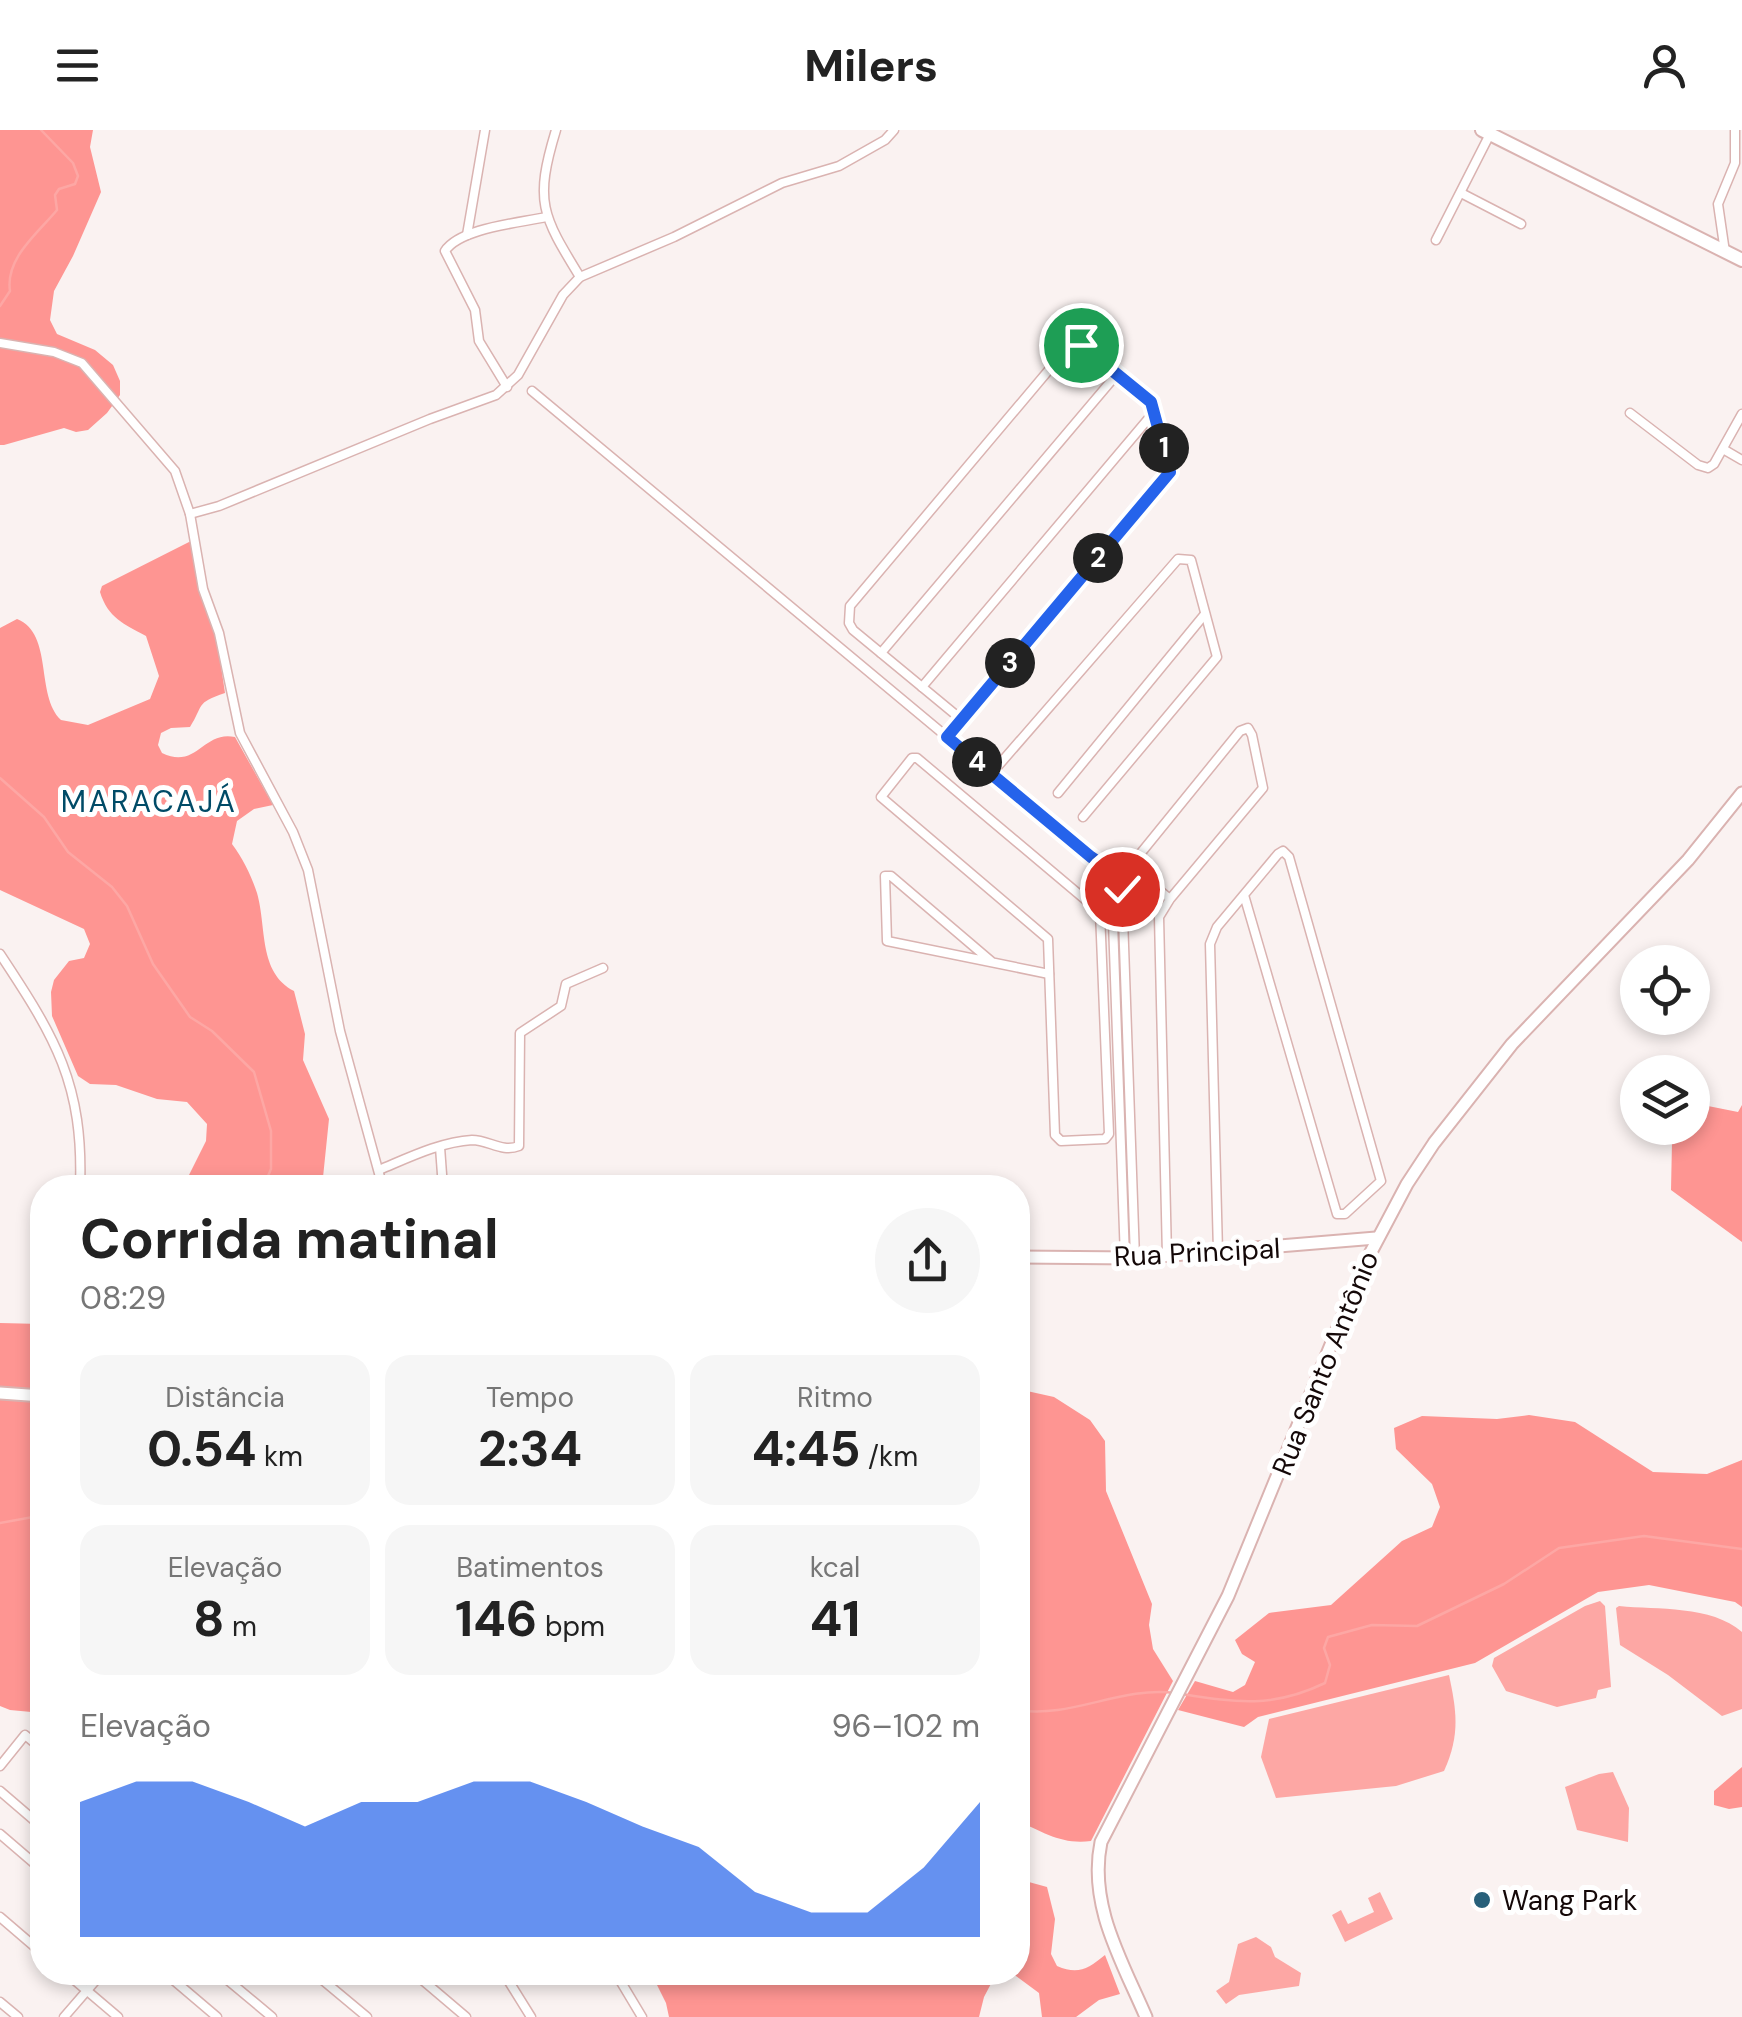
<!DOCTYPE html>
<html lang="pt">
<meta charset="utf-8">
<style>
:root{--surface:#fff;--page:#f6f6f6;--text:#222;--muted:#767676;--accent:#2563eb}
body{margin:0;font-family:"DM Sans",sans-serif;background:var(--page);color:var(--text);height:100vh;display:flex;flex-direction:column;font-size:38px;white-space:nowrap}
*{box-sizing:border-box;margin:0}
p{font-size:32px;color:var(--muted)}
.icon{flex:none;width:55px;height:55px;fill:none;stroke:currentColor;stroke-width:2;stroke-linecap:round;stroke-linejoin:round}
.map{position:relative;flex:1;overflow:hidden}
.details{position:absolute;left:30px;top:1045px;width:1000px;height:810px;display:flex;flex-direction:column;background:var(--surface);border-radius:40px;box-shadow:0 5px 15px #0003}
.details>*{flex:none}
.buttons{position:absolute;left:1620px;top:815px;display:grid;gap:20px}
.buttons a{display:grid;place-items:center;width:90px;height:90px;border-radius:50%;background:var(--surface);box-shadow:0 5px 15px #0003;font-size:50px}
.pin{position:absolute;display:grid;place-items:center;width:85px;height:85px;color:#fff;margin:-42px;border:5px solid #fff;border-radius:50%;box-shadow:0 2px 10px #0007}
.km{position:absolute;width:50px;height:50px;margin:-25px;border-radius:50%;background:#222;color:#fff;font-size:28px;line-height:50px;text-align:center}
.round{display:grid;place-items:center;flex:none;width:105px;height:105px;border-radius:52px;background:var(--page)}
.head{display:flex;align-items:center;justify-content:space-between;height:170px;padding:0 50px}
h1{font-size:55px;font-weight:700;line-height:75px}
.stats{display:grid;grid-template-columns:repeat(3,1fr);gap:15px;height:170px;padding:10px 50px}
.stats div{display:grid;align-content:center;border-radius:25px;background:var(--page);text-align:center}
.stats b{font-size:50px;font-weight:700}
.stats small{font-size:28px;font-weight:400}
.stats p{font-size:28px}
.chart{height:280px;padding:20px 50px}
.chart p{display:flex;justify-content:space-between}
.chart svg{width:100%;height:180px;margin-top:10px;fill:var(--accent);opacity:.7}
header{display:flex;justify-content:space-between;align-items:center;height:130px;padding:0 50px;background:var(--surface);font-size:45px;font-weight:700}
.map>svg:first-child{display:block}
</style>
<header><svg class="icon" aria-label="menu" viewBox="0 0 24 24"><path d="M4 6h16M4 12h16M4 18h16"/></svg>Milers<svg class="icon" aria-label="person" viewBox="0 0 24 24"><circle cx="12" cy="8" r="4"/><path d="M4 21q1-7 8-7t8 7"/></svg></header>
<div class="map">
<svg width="1742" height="1887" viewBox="0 0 1742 1887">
<rect width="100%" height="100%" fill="#faf2f1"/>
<g fill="#fe9592">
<polygon points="0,0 93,0 90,17 101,62 73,126 54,161 50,190 57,204 95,220 113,235 120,251 120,265 107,283 88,300 76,302 64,298 4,315 0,315"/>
<path d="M191,411l10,55 15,36 9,61c-30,10 -21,12 -35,34l-19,1 -10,5 -3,12 4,8c35,17 41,-23 73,-16l38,68 -19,4 -17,12 -5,23c11,15 19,31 25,49 10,35 1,79 37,98l11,43 -2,26 26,59 -7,68h-139l23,-46 1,-17 -20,-22 -30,-3 -41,-14 -26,-1 -12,-8 -26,-60 -1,-24 3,-12 15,-19 15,-3 6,-14 -6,-15 -84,-39v-262l17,-9c37,15 18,76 44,101l27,5 62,-26 9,-23 -13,-40c-22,-12 -38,-18 -46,-44l2,-6z"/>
<polygon points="1703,975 1738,982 1742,975 1742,1112 1671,1060 1672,1012 1677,998 1692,998 1693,979"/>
<polygon points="0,1193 42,1194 42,1583 10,1580 0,1576"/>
<path d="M1018,1259l36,8 36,23 15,21 1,50 46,113 -3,21 4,24 20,32 -82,160c-29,4 -48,-9 -73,-20z"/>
<polygon points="1529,1285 1575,1292 1653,1342 1707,1344 1742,1330 1742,1477 1735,1472 1649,1455 1598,1462 1475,1533 1258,1587 1244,1597 1178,1580 1195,1551 1233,1562 1245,1555 1255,1532 1242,1524 1235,1510 1269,1483 1331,1475 1402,1411 1432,1397 1440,1377 1432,1354 1396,1319 1394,1298 1422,1286 1497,1289"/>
<polygon points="1742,1637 1742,1677 1729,1679 1714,1675 1714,1661"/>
<path d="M1018,1749l29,8 8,32 -4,35 6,12c21,9 31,3 48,-11l15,39 -21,6 -23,17h-34l-3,-24 -27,-20 -18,5 -10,19 -5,20h-310l-3,-14 -15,-30 367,-1z"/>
</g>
<g fill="#fda7a4">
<polygon points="1600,1471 1605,1476 1611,1557 1598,1560 1596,1568 1557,1577 1506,1561 1492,1536 1494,1528 1585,1476"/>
<path d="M1619,1476c39,4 92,-1 123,26v77l-20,7 -54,-41 -48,-30 -4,-37z"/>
<path d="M1449,1545c8,38 11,60 -5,96l-48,15 -120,12 -15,-41 8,-38z"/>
<polygon points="1613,1642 1629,1678 1628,1712 1577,1700 1565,1657 1599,1644"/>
<polygon points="1380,1762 1393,1789 1345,1812 1332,1785 1341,1780 1348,1794 1374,1782 1368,1768"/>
<polygon points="1256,1807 1271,1817 1275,1827 1301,1843 1299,1856 1239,1865 1226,1874 1216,1861 1229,1852 1238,1814"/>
</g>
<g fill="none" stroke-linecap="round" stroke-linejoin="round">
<g stroke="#fda7a4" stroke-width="2.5">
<path d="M0,176l10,-15c-5,-33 28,-58 47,-81l-2,-15 4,-6 16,-5 3,-8 -5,-13 -32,-33"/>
<polyline points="0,648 44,687 68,722 112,757 127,776 153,834 190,887 212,901 254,942 271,1001 271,1039 263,1058"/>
<polyline points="0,1393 33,1387 42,1391"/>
<path d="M1182,1564c56,9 91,14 143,-11l5,-18 -6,-17 4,-11 44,-12 45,1 87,-42 55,-36 85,-12 98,13"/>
<path d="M1018,1580c52,9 103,-24 157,-17"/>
</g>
<defs>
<g id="street">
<path d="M556,0c-22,72 -14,85 24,147"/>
<polyline points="1461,63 1521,94"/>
<polyline points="467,105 485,0"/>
<polyline points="1436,110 1490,4"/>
<polyline points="1725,122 1718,74 1735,33 1735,0"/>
<polyline points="0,213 54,222 82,233 175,341 190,384 203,459 219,503 240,603 293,702 308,740 340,901 383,1058"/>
<path d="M507,257l-28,-46 -4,-31 -30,-59c15,-23 74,-28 101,-34"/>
<polyline points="532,261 1091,727 1118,745 1122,759 1135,1128"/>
<polyline points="1630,283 1698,335 1708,338 1714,334 1742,284"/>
<polyline points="1723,319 1742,330"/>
<polyline points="190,384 219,376 430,289 496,265 518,245 563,165 580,147 674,107 782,53 839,36 885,10 894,0"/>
<polyline points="881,523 1117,244"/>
<polyline points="922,557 1154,282"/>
<polyline points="947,607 962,590 1170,342 1151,272 1081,215 1069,216 850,476 849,493 853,500 962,590"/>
<polygon points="912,628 917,628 1100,782 1109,1004 1105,1009 1061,1011 1055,1005 1048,809 881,667"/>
<polyline points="991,644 1178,429 1191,430 1217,527 1083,687"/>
<polyline points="1058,663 1205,484"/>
<polyline points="1097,734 1111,751 1112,764 1125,1129"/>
<polyline points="1082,766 1104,740"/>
<path d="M0,824c55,83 84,130 80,234"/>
<polyline points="992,832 891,746 885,746 887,811 1049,844"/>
<polyline points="440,1017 443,1058"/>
<path d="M379,1040c29,-12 61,-28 93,-30 17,0 30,13 47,6l1,-113 41,-27 5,-22 37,-16"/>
<polyline points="1218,1122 1210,814 1217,797 1278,724 1283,721 1289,727 1381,1051 1345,1084 1337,1084 1244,765"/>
<polyline points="1167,1126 1159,787 1170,769 1263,658 1252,605 1248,598 1240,601 1136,729 1138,743 1170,769"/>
<polyline points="0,1636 25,1605 42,1619"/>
<polyline points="0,1661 42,1697"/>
<polyline points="0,1704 42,1740"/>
<polyline points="0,1787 42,1823"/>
<polyline points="65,1842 118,1887"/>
<polyline points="164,1842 217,1887"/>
<polyline points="218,1842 272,1887"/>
<polyline points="313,1842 367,1887"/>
<polyline points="413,1842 466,1887"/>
<polyline points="503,1842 531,1887"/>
<polyline points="615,1842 642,1887"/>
<polyline points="0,1872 18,1887"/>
<polyline points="64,1887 103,1842"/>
</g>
<g id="secondary">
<polyline points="1018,1127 1135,1128 1376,1108"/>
<polyline points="0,1263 42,1266"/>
<path d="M1146,1887c-24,-56 -58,-112 -45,-175l127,-246 134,-327 45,-85 27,-41 78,-99 176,-184 54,-67"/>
</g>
<polyline id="primary" points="1482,0 1742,130"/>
</defs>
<use href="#street" stroke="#dab3b1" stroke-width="11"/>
<use href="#secondary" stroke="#dab3b1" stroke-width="15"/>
<use href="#primary" stroke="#dab3b1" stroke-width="16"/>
<use href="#street" stroke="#fff" stroke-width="8"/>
<use href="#secondary" stroke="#fff" stroke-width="11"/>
<use href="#primary" stroke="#fff" stroke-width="12"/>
</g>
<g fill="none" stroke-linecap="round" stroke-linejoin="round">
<defs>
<polyline id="route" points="1081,215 1151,272 1170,342 947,607 1091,727 1118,745 1122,759"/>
</defs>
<use href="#route" stroke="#fff" stroke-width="20"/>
<use href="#route" stroke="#2563eb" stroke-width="12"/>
</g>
<circle fill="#28607a" stroke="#fff" stroke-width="4" cx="1482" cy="1770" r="10"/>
<g text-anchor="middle" stroke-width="10" stroke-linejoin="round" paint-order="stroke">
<g font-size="28" fill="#140808" stroke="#fff">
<text transform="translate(1197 1122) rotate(-3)" y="10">Rua Principal</text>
<text transform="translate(1325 1233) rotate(-68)" y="10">Rua Santo Antônio</text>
</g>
<g font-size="28" fill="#140808" stroke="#fff" text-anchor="start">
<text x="1502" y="1780">Wang Park</text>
</g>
<g font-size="30" letter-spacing="2.5" fill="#004b67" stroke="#fff">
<text x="149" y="682">MARACAJÁ</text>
</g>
</g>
</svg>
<div class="buttons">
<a><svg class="icon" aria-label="locate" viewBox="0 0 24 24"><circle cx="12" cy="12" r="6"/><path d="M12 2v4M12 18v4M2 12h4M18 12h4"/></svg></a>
<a><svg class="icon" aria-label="layers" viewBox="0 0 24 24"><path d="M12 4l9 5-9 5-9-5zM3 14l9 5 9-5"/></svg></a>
</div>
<div class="pin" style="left:1081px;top:215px;background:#1e9e55"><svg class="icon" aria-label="arrive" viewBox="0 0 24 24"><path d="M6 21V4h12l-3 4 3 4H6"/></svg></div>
<div class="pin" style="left:1122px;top:759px;background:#d93025"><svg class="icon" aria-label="check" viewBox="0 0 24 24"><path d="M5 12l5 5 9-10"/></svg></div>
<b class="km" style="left:1164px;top:318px">1</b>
<b class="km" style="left:1098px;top:428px">2</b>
<b class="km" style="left:1010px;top:533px">3</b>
<b class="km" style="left:977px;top:632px">4</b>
<section class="details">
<div class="head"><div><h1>Corrida matinal</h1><p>08:29</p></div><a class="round"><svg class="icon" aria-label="share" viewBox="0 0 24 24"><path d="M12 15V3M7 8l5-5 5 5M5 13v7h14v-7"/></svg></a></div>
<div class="stats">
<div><p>Distância</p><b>0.54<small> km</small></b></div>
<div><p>Tempo</p><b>2:34</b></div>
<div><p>Ritmo</p><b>4:45<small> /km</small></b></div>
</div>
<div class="stats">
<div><p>Elevação</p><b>8<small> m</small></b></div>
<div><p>Batimentos</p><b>146<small> bpm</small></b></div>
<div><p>kcal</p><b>41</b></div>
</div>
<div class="chart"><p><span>Elevação</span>96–102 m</p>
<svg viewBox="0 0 160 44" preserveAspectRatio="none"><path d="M0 44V11L10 6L20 6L30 11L40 17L50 11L60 11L70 6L80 6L90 11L100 17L110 22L120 33L130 38L140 38L150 27L160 11V44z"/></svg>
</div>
</section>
</div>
